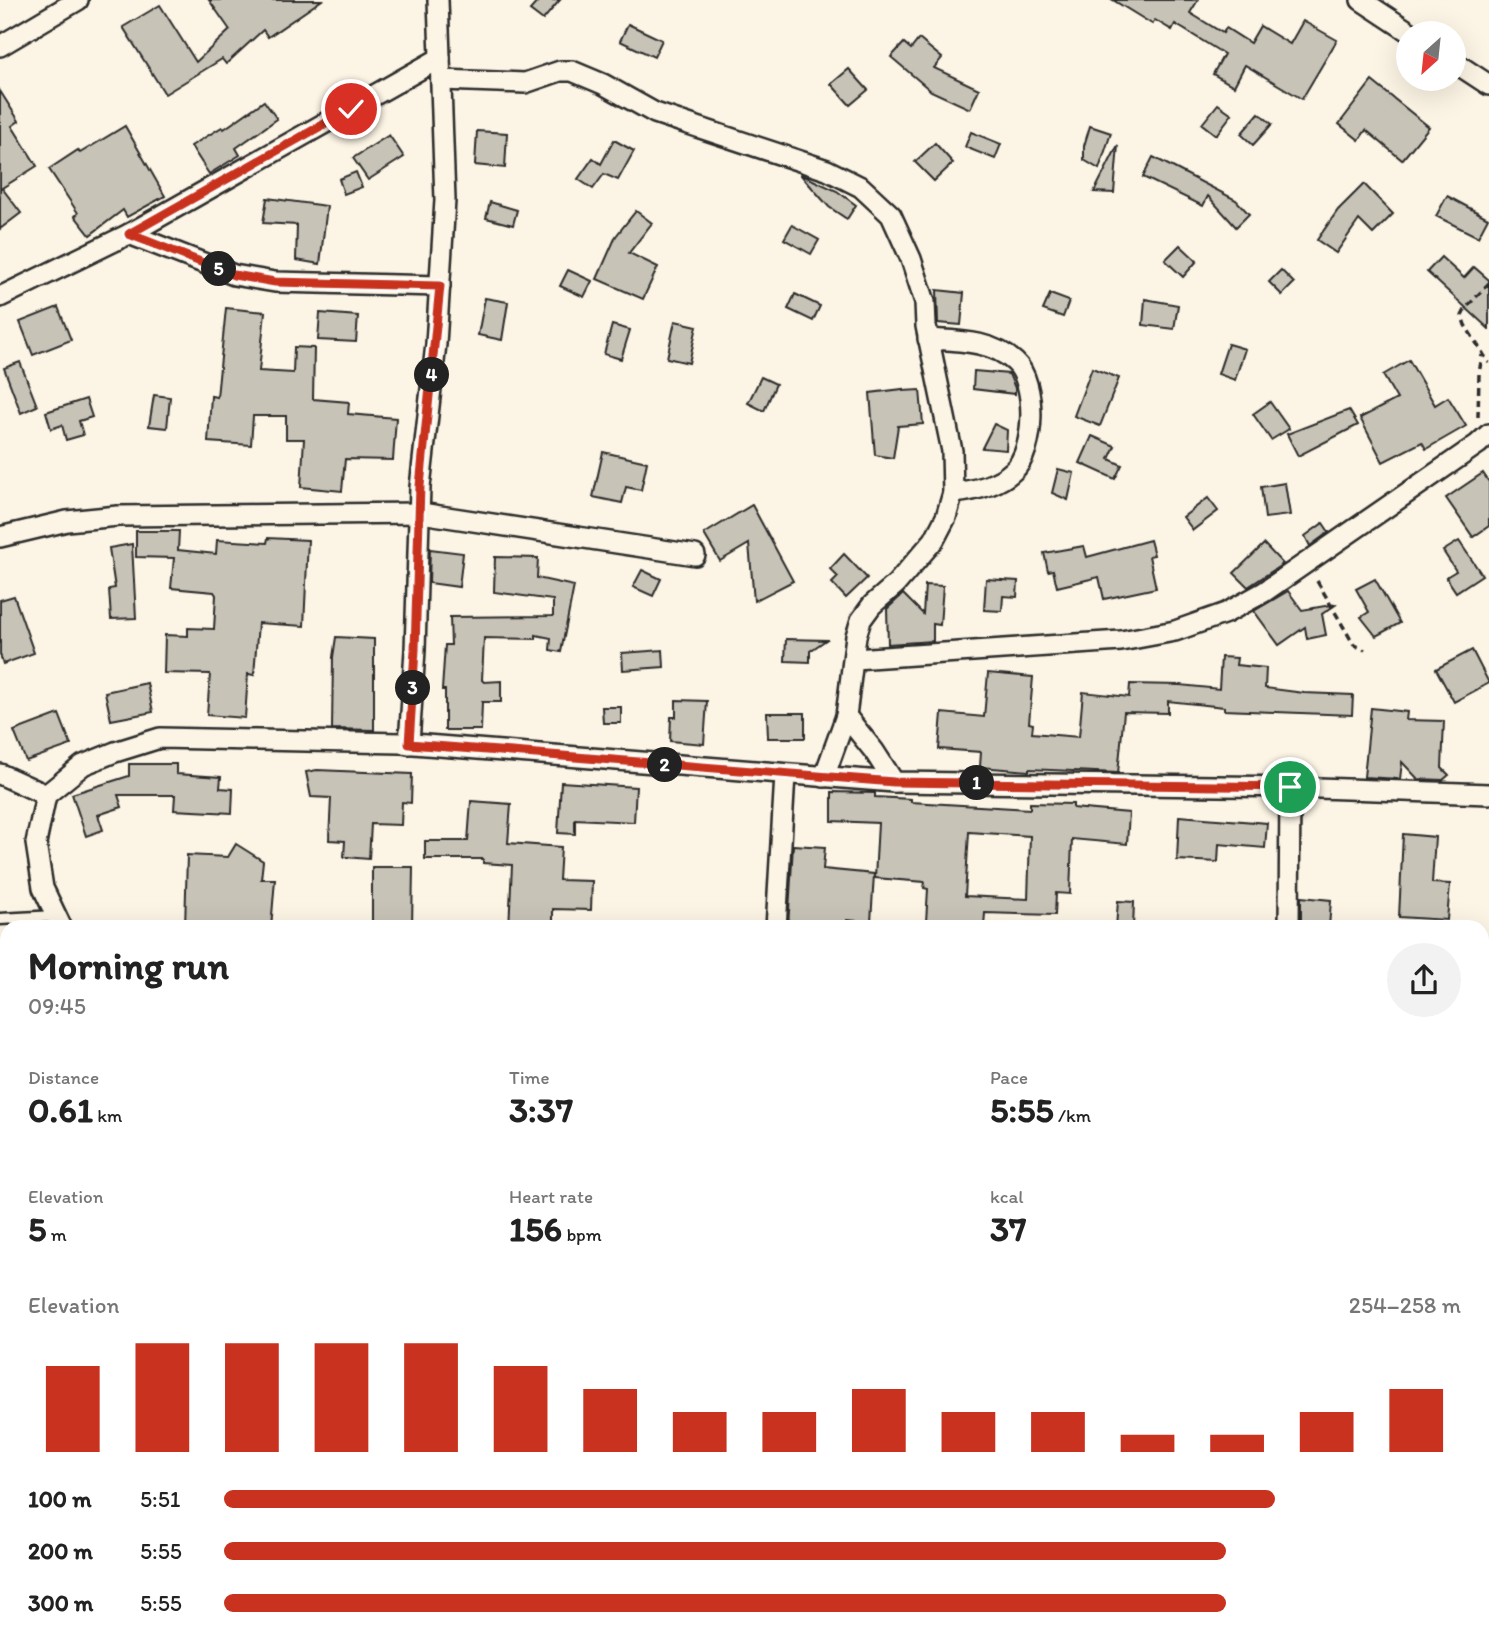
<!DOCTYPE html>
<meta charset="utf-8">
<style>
:root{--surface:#fff;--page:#f2f2f2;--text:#222;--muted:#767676;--accent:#c8321e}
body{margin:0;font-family:Itim,sans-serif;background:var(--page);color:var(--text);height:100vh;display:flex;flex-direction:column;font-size:26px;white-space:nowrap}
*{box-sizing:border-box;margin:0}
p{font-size:23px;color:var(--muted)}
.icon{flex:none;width:38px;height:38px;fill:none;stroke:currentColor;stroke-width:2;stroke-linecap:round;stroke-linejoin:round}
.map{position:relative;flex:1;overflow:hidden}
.drawer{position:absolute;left:0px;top:920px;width:1489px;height:726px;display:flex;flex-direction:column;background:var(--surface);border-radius:21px 21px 0 0;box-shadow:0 7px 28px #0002}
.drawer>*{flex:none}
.needle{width:46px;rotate:207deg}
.buttons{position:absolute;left:1396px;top:21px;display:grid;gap:14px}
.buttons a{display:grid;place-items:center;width:70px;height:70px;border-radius:50%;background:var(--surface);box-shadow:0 7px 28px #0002;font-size:35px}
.pin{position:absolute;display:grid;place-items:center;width:60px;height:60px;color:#fff;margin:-30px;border:4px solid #fff;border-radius:50%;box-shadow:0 2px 7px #0007}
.km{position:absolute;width:35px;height:35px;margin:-18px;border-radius:50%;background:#222;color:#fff;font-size:19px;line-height:35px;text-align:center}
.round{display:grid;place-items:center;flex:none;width:74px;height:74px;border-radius:37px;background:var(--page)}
.headline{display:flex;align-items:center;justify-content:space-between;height:119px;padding:0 28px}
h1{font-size:38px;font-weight:700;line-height:52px}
.figures{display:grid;grid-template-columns:repeat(3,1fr);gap:10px;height:119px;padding:7px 28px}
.figures div{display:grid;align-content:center}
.figures b{font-size:35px;font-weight:700}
.figures small{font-size:19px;font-weight:400}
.figures p{font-size:19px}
.chart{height:196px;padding:14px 28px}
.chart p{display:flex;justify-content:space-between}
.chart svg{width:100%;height:126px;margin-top:7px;stroke:var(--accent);stroke-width:6}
ul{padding:0 28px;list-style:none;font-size:23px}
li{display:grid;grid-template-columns:112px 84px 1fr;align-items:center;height:52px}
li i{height:18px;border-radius:9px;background:var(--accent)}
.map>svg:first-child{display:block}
</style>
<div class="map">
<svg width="1489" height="1646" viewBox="0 0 1489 1646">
<rect width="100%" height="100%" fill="#fcf5e5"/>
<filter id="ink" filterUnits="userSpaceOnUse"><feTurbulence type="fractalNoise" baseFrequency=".0143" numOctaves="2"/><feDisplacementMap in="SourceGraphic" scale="14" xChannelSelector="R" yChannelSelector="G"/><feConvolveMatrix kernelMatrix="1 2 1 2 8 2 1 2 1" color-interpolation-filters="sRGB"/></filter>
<g filter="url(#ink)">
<g fill="#c8c3b7" stroke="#2b2b2b" stroke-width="2" fill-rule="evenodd">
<polygon points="209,0 322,0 268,37 263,30 226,64 222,59 165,94 123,27 160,5 196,62 230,30"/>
<polygon points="539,0 560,0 543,20 530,10"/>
<polygon points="1113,0 1198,0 1190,13 1223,33 1226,28 1250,43 1260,26 1290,44 1303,21 1337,40 1302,99 1245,65 1234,86 1213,74 1224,54 1175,24 1172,30 1155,20 1152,24"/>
<polygon points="628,24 662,40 654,57 620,41"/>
<polygon points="919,39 942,58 934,68 979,89 970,109 931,91 891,57 904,43 911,49"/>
<polygon points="849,69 868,90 850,105 831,84"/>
<polygon points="1372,81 1429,127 1402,160 1366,130 1359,140 1339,124"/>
<polygon points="0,91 19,121 12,126 37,166 2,188 21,213 0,229"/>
<polygon points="264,101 277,119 236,148 240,155 209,174 191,146 222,127 224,129"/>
<polygon points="1218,104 1232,114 1216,135 1202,124"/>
<polygon points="1259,113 1272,124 1253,145 1241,134"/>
<polygon points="125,126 165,196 127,217 123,210 90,235 75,216 78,213 49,169 78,150 80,153"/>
<polygon points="1090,126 1111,133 1099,169 1084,160 1084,146"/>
<polygon points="477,131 507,133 505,168 475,165"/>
<polygon points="971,132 1001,144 995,159 965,147"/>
<polygon points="389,135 404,157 368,180 353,158"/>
<polygon points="614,140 634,151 618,180 604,174 593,189 578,179 593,158 601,164"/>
<polygon points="935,143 953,163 934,181 915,162"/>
<polygon points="1118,145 1114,193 1094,192"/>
<polygon points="1153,157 1236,200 1249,214 1236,227 1208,196 1203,206 1143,177"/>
<polygon points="356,172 362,187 344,194 339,179"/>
<polygon points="800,174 837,191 856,205 847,219 829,207"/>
<polygon points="1364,184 1393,214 1373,234 1359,220 1336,253 1317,240 1338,210"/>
<polygon points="1447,196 1488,218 1478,237 1436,216"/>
<polygon points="267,198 327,206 320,264 296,260 297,225 263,223"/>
<polygon points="490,202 517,210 513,225 486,218"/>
<polygon points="636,211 652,223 629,253 658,267 643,299 597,279 616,236"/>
<polygon points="792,225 819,240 811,254 784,239"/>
<polygon points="1180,245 1197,261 1183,277 1165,260"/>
<polygon points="1441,257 1464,278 1474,267 1489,280 1489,329 1427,272"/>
<polygon points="568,270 592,281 584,297 560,286"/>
<polygon points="1281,270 1294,283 1282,295 1269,282"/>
<polygon points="937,290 964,293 961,325 938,323"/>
<polygon points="795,294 820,306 813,321 788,309"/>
<polygon points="1050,294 1069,301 1063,317 1043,310"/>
<polygon points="485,298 508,302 502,340 478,335"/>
<polygon points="1145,299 1178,305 1174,329 1143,325"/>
<polygon points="58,307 71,340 33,355 20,322"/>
<polygon points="226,308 265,312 259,371 293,373 294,347 314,348 313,399 349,402 348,414 396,418 393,460 345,459 342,491 301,487 304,439 286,439 286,416 253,416 251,445 208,442 211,396 217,397"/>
<polygon points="320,313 358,316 356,342 318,340"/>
<polygon points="675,321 697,326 689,363 667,358"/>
<polygon points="612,325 630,330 621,359 604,354"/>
<polygon points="1228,344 1245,349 1235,380 1218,374"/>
<polygon points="1409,360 1435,405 1448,397 1466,426 1426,449 1422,442 1383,462 1360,418 1397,399 1383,375"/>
<polygon points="20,362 37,406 21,413 4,368"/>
<polygon points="1092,368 1119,378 1100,426 1074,416"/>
<polygon points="974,371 1009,374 1015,388 1015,394 973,389"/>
<polygon points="761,377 776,384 764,411 748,403"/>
<polygon points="903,389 903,391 920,390 923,424 898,426 893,458 875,455 870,393"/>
<polygon points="154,395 170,397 167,428 149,426"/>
<polygon points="86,399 92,417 79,421 83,435 66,440 62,425 51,429 46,412"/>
<polygon points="1270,402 1289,429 1271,440 1253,414"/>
<polygon points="1349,410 1358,425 1298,456 1287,434"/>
<polygon points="994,424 1007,430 1006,450 982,448"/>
<polygon points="1092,436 1115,446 1109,459 1122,465 1115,479 1080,463"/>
<polygon points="603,452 647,462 641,490 626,487 622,503 593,497"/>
<polygon points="1058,469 1074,473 1068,500 1052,493"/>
<polygon points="1483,473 1489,482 1489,526 1473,537 1446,498"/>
<polygon points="1285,483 1290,515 1265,518 1261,487"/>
<polygon points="1208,498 1218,511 1193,530 1183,517"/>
<polygon points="752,505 793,581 754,601 749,544 720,561 704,534"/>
<polygon points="1323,523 1329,532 1310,546 1305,536"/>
<polygon points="136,531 179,531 178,550 216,554 217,540 267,543 268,538 308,540 304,626 258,623 254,675 248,674 245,718 207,715 210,674 164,673 165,635 188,636 188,628 214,629 216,595 214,592 171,588 174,558 136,557"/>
<polygon points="1150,540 1154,555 1149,556 1156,588 1104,599 1099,577 1057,587 1053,570 1048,571 1044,553 1084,546 1087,557"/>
<polygon points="1459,541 1482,575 1456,592 1446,577 1456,571 1443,551"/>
<polygon points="132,544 136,618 111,619 109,589 115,588 109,548"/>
<polygon points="1264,544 1283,564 1248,587 1234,573"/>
<polygon points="430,549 463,553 459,587 429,583"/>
<polygon points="844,554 867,578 846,598 832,583 838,577 830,569"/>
<polygon points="495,557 538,558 537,578 574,586 561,652 550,650 551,638 536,635 536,639 484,638 482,680 484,682 501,681 501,702 482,702 481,730 445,730 445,690 442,690 445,645 451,645 450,617 553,616 553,600 494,592"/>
<polygon points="642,570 661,579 653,596 633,587"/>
<polygon points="986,579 1018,581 1017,597 1003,596 1002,611 984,610"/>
<polygon points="1375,579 1400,623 1376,636 1361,617 1369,612 1356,589"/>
<polygon points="925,585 943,586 940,625 933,624 933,641 888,644 887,609 903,594 923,614"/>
<polygon points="1288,591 1302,610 1337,604 1322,614 1326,635 1307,639 1305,627 1279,645 1254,611"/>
<polygon points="14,596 34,653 3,664 0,654 0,600"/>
<polygon points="336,637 374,639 374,730 332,729 333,657"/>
<polygon points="786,639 826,640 810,651 810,662 785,661"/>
<polygon points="663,650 664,667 623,670 622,653"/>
<polygon points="1472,650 1489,683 1454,702 1436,669"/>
<polygon points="1221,657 1237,658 1236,665 1266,668 1265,688 1304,693 1353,695 1352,715 1224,710 1224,707 1168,701 1168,713 1124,712 1118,773 1029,769 1029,771 980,767 981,752 939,749 942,713 984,717 988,673 1033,677 1029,723 1033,724 1032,733 1079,737 1083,692 1129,697 1130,684 1180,685 1219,689"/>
<polygon points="147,683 153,712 111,720 105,692"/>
<polygon points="676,700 707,701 704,744 670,741 671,717 676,717"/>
<polygon points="602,707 621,707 621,723 603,723"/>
<polygon points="1371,708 1407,712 1406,720 1444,721 1442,768 1449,775 1443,780 1418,779 1402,762 1400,779 1364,777"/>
<polygon points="767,713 805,713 805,738 768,738"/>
<polygon points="59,714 71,745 26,761 14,731"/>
<polygon points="129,764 176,764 176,774 221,777 220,788 233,789 232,813 174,810 175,795 118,795 122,807 98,815 103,830 86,836 72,794 129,776"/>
<polygon points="317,770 412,774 411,803 402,802 401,825 371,824 369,859 344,857 345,841 329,840 331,798 311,797 306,772"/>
<polygon points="561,782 636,787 634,822 575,819 575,834 558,833"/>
<path d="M832,792l43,1v4l36,2v3l119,7v-6l43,1v4l56,5 -2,31 -55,-5 -2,55 -14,-1 -1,22 -70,-2 -1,13 -58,-4 2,-33 -4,-1 1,-6 -50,-4 3,-55 -46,-2zM969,832l61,4 -2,63 -63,-3z"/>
<polygon points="471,801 511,804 508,843 561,847 559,880 592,881 591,910 553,909 553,928 509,928 512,865 483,863 483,859 425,859 425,841 468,841"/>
<polygon points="1179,816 1267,823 1265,848 1219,844 1218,862 1177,860"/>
<polygon points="1403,834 1435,837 1432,883 1450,884 1447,920 1399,917"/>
<polygon points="236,844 263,861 261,879 275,879 271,928 185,928 187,855 228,857"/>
<polygon points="793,845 825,847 823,869 874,874 871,922 847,920 847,928 818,925 818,928 788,928"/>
<polygon points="372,867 413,867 412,928 372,928"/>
<polygon points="1301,897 1331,900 1329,928 1301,928"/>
<polygon points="1118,901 1134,902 1133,928 1116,928"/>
</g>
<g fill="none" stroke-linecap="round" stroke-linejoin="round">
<defs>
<polyline id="service" points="0,919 56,916"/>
<g id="minor">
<polyline points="1361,0 1411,33"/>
<polyline points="0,46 78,0"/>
<polyline points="1454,62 1489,85"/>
<polyline points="441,80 525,83 560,71 572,71 603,84 655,113 827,170 861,187 891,215 911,259 925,302 926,326 952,451 953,493 946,517 934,540 896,584 872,605 861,620 856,636 846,716 824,777"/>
<polyline points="129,234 234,275 275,282 440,286"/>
<polyline points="0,297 129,234 440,58"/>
<path d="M928,339c30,2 63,1 87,23 22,20 21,89 -2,109 -15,14 -40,20 -60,22"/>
<polyline points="0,537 67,521 118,516 421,513 695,555"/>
<polyline points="854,659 1121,641 1175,631 1226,613 1264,592 1478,444 1489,434"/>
<polyline points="846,716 874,751 894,782"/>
<polyline points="409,744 415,650 420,487 436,344 445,200 438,0"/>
<polyline points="0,774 46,795"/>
<polyline points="62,928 43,888 36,843 46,795 83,765 115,752 160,738 401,743 894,782 1290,787 1489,794"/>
<polyline points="776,928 785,775"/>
<polyline points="1289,928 1290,787"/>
<polyline points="1482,1263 1489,1272"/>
<polyline points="0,1334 7,1331"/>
<polyline points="1482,1415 1489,1409"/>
<polyline points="1482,1471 1489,1479"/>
<polyline points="1160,1640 1169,1646"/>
<polyline points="1401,1640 1407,1646"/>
<polyline points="333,1646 334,1640"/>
<polyline points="606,1646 606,1640"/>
</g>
<g id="secondary">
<polyline points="1482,1042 1489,1042"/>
<polyline points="0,1067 7,1064"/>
</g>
</defs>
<use href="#service" stroke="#2b2b2b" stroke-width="15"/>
<use href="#minor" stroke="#2b2b2b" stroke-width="24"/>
<use href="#secondary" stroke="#2b2b2b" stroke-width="33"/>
<g stroke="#2b2b2b" stroke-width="3.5" stroke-dasharray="7 5" stroke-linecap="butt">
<polyline points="1489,283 1466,308 1462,316 1465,325 1489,363"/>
<polyline points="1478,417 1479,374 1482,355"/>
<polyline points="1317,581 1354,645 1365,650"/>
</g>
<use href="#service" stroke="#fcf5e5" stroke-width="10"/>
<use href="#minor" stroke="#fcf5e5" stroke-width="19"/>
<use href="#secondary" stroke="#fcf5e5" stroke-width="28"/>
</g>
</g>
<g fill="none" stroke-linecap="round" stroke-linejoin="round" filter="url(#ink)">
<defs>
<polyline id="route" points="351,109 129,234 234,275 275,282 440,286 420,486 415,650 409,744 894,782 1290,787"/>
</defs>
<use href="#route" stroke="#fff" stroke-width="14"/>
<use href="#route" stroke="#c8321e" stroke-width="9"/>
</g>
</svg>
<div class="buttons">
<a><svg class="needle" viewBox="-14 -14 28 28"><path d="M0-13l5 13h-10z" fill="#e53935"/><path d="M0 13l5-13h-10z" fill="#767676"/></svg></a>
</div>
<div class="pin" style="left:1290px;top:787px;background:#1e9e55"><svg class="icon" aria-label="arrive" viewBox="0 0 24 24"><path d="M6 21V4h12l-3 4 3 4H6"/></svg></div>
<div class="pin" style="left:351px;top:109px;background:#d93025"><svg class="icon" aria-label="check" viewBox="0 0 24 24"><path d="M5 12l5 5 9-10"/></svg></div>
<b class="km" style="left:977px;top:783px">1</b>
<b class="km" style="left:665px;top:765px">2</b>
<b class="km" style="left:413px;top:688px">3</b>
<b class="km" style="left:432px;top:375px">4</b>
<b class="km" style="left:219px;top:269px">5</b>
<section class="drawer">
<div class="headline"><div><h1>Morning run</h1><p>09:45</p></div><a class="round"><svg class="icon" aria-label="share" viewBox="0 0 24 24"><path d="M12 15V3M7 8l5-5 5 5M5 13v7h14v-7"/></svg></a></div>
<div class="figures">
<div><p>Distance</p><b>0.61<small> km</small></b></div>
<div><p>Time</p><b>3:37</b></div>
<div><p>Pace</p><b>5:55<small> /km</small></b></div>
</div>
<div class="figures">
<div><p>Elevation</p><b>5<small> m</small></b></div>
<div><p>Heart rate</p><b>156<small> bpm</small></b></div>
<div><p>kcal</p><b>37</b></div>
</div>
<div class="chart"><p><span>Elevation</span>254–258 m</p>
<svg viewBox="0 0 160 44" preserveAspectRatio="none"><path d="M5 44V14M15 44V6M25 44V6M35 44V6M45 44V6M55 44V14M65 44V22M75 44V30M85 44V30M95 44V22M105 44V30M115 44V30M125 44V38M135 44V38M145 44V30M155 44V22"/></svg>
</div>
<ul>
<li><b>100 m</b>5:51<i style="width:85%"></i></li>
<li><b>200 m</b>5:55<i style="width:81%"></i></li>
<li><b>300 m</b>5:55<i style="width:81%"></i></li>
</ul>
</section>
</div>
